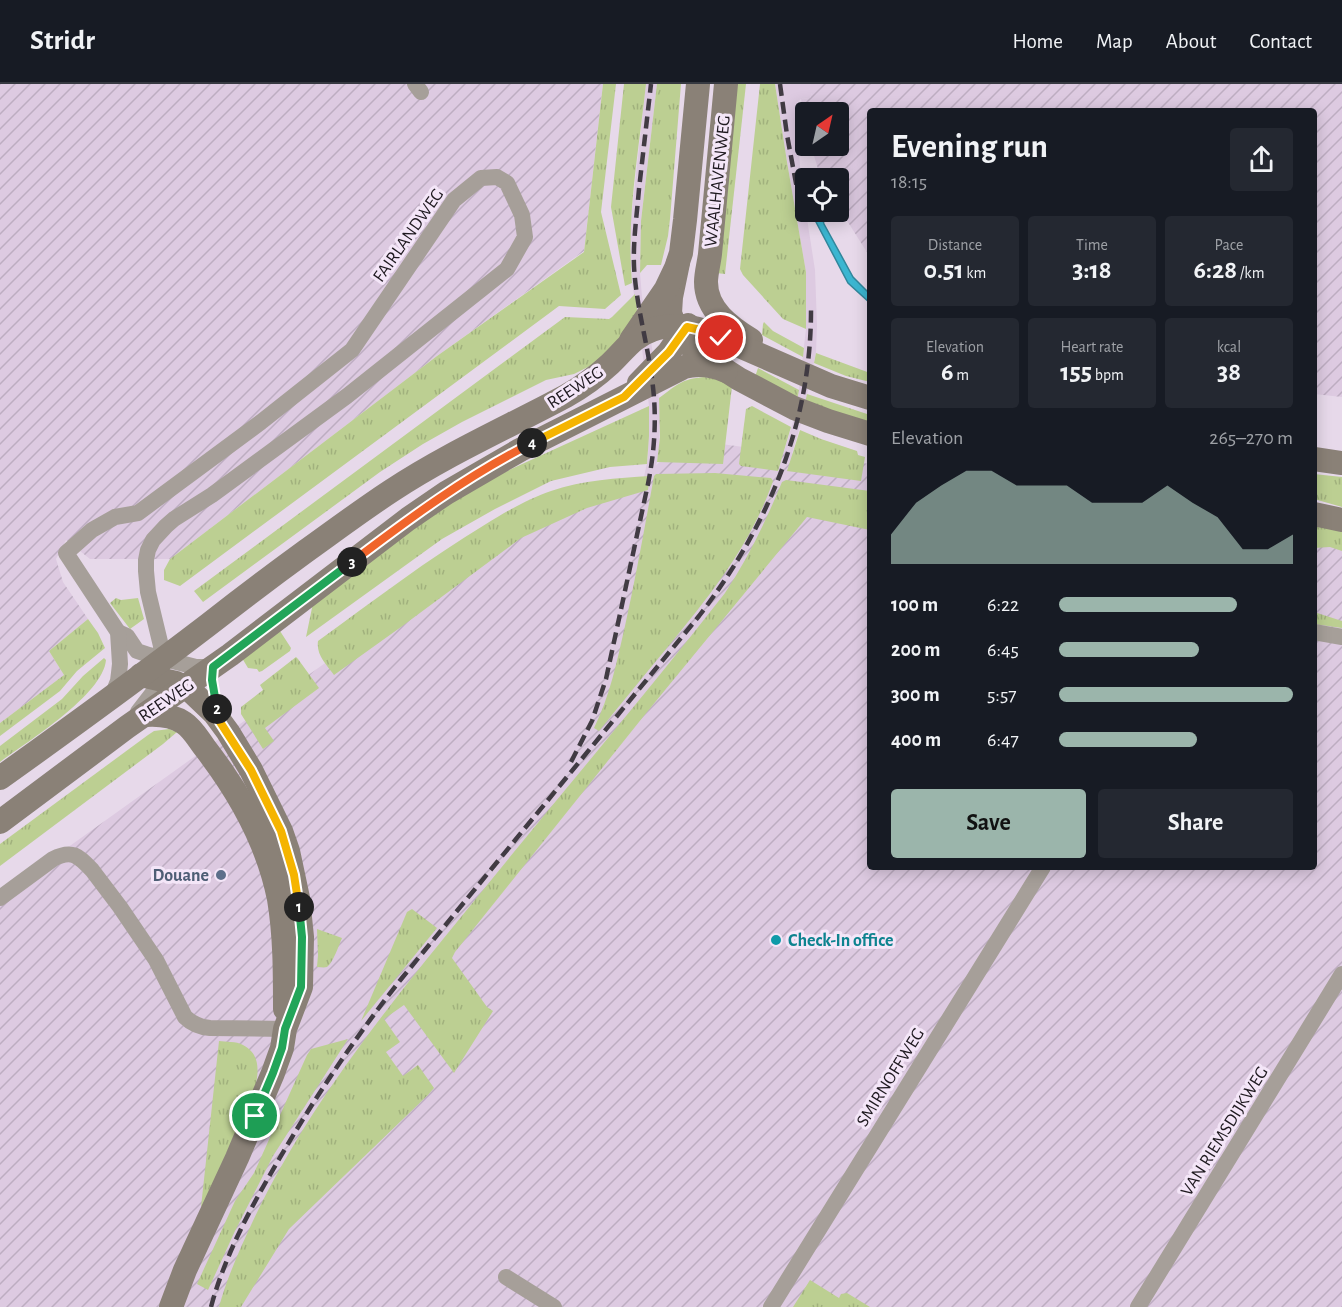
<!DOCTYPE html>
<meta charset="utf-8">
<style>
:root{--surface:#171b24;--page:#242831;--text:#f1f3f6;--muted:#9ea1a6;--line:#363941;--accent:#9bb5ab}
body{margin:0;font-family:"Alegreya Sans",sans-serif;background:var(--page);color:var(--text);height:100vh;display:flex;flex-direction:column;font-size:22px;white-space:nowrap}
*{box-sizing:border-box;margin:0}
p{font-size:20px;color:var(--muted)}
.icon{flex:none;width:33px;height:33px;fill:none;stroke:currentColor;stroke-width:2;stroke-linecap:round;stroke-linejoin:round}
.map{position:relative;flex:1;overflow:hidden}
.panel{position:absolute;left:867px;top:24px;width:450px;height:762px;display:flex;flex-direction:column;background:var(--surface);border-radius:6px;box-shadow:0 3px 15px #0003}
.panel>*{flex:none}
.needle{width:39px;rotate:34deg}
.fabs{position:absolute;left:795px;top:18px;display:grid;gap:12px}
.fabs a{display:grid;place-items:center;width:54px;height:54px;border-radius:6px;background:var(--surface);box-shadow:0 3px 15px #0003;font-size:30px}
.pin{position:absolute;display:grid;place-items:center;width:51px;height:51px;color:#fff;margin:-26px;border:3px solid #fff;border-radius:50%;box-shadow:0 2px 6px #0007}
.km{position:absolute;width:30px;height:30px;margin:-15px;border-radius:50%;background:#222;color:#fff;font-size:16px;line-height:30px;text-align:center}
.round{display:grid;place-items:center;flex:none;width:63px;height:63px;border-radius:6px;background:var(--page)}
.overview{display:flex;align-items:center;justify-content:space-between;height:102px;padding:0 24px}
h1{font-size:33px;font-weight:700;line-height:45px}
.stats{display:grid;grid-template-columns:repeat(3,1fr);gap:9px;height:102px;padding:6px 24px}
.stats div{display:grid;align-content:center;border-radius:6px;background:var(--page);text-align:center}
.stats b{font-size:26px;font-weight:700}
.stats small{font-size:16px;font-weight:400}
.stats p{font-size:16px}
.chart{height:168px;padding:12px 24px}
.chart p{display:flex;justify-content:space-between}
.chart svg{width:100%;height:108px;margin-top:6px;fill:var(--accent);opacity:.7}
.button{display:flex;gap:12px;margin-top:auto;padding:12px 24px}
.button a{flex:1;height:69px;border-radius:6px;background:var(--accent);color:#111;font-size:24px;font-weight:700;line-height:69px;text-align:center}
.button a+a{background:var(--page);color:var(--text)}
ul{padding:0 24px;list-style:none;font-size:20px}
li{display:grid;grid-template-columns:96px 72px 1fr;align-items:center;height:45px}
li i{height:15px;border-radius:8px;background:var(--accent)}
header{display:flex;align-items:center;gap:36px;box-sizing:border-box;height:84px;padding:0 30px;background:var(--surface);border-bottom:2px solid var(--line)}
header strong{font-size:28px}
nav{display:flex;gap:33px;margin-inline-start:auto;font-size:21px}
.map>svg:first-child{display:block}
</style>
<header>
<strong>Stridr</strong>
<nav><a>Home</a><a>Map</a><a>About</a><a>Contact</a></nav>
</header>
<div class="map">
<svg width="1342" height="1223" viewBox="0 0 1342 1223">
<defs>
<pattern id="industrial-furrows" width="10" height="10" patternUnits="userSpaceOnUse" patternTransform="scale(1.5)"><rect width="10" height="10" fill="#ddcae1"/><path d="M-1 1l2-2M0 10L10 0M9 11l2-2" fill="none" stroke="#bdadc1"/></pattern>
<pattern id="grass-tufts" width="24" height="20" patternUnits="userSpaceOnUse" patternTransform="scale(1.5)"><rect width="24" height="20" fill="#bccf92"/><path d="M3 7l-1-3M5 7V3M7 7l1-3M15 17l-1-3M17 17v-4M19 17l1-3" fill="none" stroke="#a1b17d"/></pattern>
</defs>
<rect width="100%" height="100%" fill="#e7d9ea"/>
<g fill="#ddcae1">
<polygon points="646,0 657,0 641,137 640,189 642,213 651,257 658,304 660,335 659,367 650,414 640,412 648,374 649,322 638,232 632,199 630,173 630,144"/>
<polygon points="775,0 812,0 812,9 810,14 801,15 797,19 798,55 801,96 815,186 817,241 816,269 801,339 787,387 778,387 793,338 799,306 806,245 806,188 787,78"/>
</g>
<g fill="url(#industrial-furrows)">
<polygon points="0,0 603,0 584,167 437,272 170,475 90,475 66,456 56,475 63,498 88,535 49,567 64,591 0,639"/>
<polygon points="812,0 1342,0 1342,313 1314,310 1314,27 870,27 870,173 839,124 838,94 822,94 819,88 811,62 838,62 838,28 806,28 805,36 801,15 810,14 812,9"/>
<polygon points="684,355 870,380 870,783 1314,783 1314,440 1342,448 1342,1223 0,1223 0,812 441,496 523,445 629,407"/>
</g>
<g fill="url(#grass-tufts)">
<polygon points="603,0 616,0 601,128 621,211 605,225 559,222 180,502 164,496 164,486 170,475 437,272 584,168"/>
<path d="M624,0h22c-7,66 -20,133 -14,199l-7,3 -14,-79z"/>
<polygon points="657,0 681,0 670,135 668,152 661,181 647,181 640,189 641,137"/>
<polygon points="736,0 746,0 725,190 716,189"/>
<polygon points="760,0 775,0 787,78 806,188 806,245 783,235 743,191 740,185"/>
<polygon points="635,210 638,232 610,268 596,279 574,290 546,296 462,338 423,360 380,388 203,518 194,507 565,233 609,235 612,233"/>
<polygon points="764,238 773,247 804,264 803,273 762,251 763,240"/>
<polygon points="816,269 870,289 870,298 846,292 814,279"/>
<polygon points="758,284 799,306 797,317 755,293"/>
<path d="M704,293l15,2 13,7 -9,78 -66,-2 3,-25 -1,-39c18,-13 22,-19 45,-21z"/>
<polygon points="807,310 870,331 870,342 805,319"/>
<polygon points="649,322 649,352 647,380 610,383 551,397 495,425 442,455 306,553 313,519 435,429 494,393"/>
<polygon points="752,322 791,343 778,387 741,382 739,380 746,325"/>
<polygon points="800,346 821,355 857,367 858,371 865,373 861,397 787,387"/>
<path d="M715,389l56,5 2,3c-21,61 -61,112 -102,162 -24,29 -48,58 -72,88l-5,-3c16,-32 23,-67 31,-102 11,-50 20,-100 29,-150l2,-2z"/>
<polygon points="1314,390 1342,393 1342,423 1314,415"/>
<path d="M650,392l-2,14 -61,18 -66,30 -120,89 -67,48c-8,-11 -18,-20 -16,-34 55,-40 110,-82 168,-117 19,-12 44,-26 65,-33 32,-11 66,-13 99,-15z"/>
<path d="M786,396l84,11v39l-63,-13 -160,195 -192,240 -3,6 35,49 6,4 -39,62 -50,-68 -20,14 16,23 -14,10 17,24 15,-11 16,23 -6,7 -139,134 -48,78h-22c8,-29 20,-56 33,-84 55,-117 137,-218 218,-317 85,-105 172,-207 255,-313 23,-35 41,-72 57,-111z"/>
<polygon points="1314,440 1342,448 1342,467 1330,463 1314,464"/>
<polygon points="116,514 121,516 138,514 144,535 130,545 110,519"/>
<polygon points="1314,528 1342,537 1342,544 1314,540"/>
<polygon points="88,535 98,549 105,564 77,587 60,607 0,652 0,639 64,591 49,567"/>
<polygon points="280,547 291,564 290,567 262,587 259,588 257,585 248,584 242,574"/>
<polygon points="296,573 298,575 319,604 265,644 274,657 263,665 241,630 241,623 263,606 260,601"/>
<path d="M104,574l2,2c-3,35 -78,81 -106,102v-16l62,-47 21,-23z"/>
<polygon points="169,645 177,648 163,660 0,782 0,760 148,651 154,647"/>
<polygon points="412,825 437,844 361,937 407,828"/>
<path d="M317,845l25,9c-3,7 -9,25 -15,29 -3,1 -7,0 -10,0l1,-12z"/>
<polygon points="348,955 273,1072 235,1147 208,1206 197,1200 235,1117 254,1089 307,971 311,965"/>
<path d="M219,957c7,1 17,0 24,4 16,8 16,24 13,39l-50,117 -5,6z"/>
<polygon points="810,1196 839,1214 841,1210 847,1209 870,1223 793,1223"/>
</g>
<polygon fill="#3bb6d1" stroke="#32879c" stroke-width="1.5" points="818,130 822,133 824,140 853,193 870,210 870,219 848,199 816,138 815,134"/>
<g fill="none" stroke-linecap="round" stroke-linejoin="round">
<g stroke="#a69f99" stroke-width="16">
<polyline points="415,0 421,8"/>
<polyline points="118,548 127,552 137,567 149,571 196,583 213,583"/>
<polyline points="1314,548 1342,553"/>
<polyline points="112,612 118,597 119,589 120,580 118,548 66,469 92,446 115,433 138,429 261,338 352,266 454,116 481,94 497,93 507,99 522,131 525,153 507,185 347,312 212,411 174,435 166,442 153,456 148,466 146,476 146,487 148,508 161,562 162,588 155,606 138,628"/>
<path d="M0,814l53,-39c19,-10 26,-3 39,11l28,37 36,53 29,57c7,7 15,10 25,11l75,1"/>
<polyline points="506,1193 554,1223"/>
<polyline points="771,1223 1043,783"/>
<polyline points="1138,1223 1342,890"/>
</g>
<g stroke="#8a8177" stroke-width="24">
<path d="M726,0l-16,170c-1,9 -4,19 -4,28 0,28 24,45 45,58"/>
<polyline points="678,179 671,213 670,229 675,242 681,253 697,268 739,295 794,324 828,337 870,350"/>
<polyline points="631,256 666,205 676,184 681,169 685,136 698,0"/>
<polyline points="639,299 669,268 688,241"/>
<polyline points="1314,375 1342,379"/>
<polyline points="1314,430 1342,436"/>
<polyline points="141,591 176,599 185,603 193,609 214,629 228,648 251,686 281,747 288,767 298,814 302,853 301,903 285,945 282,964 273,989 237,1074 185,1186 171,1223"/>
<path d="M144,631c14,-1 29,0 40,8 9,6 14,16 21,25 34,44 63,95 74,151 6,36 6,73 6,110"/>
<path d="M0,694c70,-50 140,-101 208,-153 32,-25 65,-50 98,-74 28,-20 56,-41 85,-60 56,-37 117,-64 175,-95 16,-9 31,-20 44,-32 14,-13 23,-28 42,-34 17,-6 37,-4 53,1l126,55 39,12"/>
<path d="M0,738l127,-95 103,-72 178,-136 38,-26 74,-43 164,-83c15,-4 28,-2 42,4"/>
</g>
<g stroke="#413b43" stroke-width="4.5" stroke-dasharray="12 6" stroke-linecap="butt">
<polyline points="780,0 787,51 801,126"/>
<path d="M571,678l21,-41 14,-42 42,-195c7,-35 9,-69 4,-105 -5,-38 -16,-74 -18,-113 -1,-26 3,-52 5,-77 4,-35 8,-70 12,-105"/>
<path d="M211,1223c14,-52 40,-100 67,-146 37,-64 78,-125 124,-183l297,-362c70,-91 113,-194 112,-310"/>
</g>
</g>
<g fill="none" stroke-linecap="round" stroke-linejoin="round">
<defs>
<polyline id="split-1" points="255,1032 273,989 282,964 285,945 301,903 302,853 299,823"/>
<polyline id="split-2" points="217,625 220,638 251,686 281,747 294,791 299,823"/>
<polyline id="split-3" points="217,625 212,596 213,583 352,478"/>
<path id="split-4" d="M352,478c58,-44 115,-86 180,-119"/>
<polyline id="split-5" points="532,359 624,313 669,268 687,243 705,247 721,254"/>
</defs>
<use href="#split-1" stroke="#fff" stroke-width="12"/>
<use href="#split-2" stroke="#fff" stroke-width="12"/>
<use href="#split-3" stroke="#fff" stroke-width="12"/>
<use href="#split-4" stroke="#fff" stroke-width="12"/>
<use href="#split-5" stroke="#fff" stroke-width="12"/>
<use href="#split-1" stroke="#22a559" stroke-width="8"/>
<use href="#split-2" stroke="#f5b400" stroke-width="8"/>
<use href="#split-3" stroke="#22a559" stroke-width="8"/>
<use href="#split-4" stroke="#f0652b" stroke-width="8"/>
<use href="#split-5" stroke="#f5b400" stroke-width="8"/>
</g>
<circle fill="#5c6f8a" stroke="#f4e6f8" stroke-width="2" cx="221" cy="791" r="6"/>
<circle fill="#0f9aa8" stroke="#f4e6f8" stroke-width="2" cx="776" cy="856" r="6"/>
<g text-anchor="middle" stroke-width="6" stroke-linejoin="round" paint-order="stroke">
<g font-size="18" fill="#1e191f" stroke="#f4e6f8">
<text transform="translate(717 97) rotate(-84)" y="6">WAALHAVENWEG</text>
<text transform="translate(408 151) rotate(-55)" y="6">FAIRLANDWEG</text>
<text transform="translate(575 303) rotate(-33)" y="6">REEWEG</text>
<text transform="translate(166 616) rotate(-34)" y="6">REEWEG</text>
<text transform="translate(890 993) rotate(-58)" y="6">SMIRNOFFWEG</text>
<text transform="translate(1224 1047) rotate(-58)" y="6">VAN RIEMSDIJKWEG</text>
</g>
<g font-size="18" font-weight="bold" fill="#4e5e75" stroke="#f4e6f8" text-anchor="end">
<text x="209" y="797">Douane</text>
</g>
<g font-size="18" font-weight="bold" fill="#0d838f" stroke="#f4e6f8" text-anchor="start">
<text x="788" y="862">Check-In office</text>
</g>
</g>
</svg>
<div class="fabs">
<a><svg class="needle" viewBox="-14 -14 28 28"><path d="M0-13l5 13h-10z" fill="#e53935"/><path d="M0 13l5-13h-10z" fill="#9ea1a6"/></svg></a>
<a><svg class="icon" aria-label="locate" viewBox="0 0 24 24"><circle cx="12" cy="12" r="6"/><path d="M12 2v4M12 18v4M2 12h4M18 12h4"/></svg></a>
</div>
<div class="pin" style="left:255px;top:1032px;background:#1e9e55"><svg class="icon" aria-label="arrive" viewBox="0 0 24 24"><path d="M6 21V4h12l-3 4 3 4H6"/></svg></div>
<div class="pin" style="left:721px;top:254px;background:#d93025"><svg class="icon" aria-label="check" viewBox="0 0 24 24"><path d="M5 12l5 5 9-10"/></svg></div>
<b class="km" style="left:299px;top:823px">1</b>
<b class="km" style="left:217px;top:625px">2</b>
<b class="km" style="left:352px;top:478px">3</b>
<b class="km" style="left:532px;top:359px">4</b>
<section class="panel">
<div class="overview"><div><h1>Evening run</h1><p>18:15</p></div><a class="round"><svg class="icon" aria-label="share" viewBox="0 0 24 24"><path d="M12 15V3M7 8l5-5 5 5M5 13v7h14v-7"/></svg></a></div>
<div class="stats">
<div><p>Distance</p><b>0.51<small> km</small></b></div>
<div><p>Time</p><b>3:18</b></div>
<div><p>Pace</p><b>6:28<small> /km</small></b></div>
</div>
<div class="stats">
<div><p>Elevation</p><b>6<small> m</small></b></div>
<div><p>Heart rate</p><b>155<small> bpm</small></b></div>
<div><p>kcal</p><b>38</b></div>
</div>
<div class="chart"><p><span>Elevation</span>265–270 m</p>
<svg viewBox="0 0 160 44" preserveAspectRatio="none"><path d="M0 44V32L10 19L20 12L30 6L40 6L50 12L60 12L70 12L80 19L90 19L100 19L110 12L120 19L130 25L140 38L150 38L160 32V44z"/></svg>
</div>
<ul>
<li><b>100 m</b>6:22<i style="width:76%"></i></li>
<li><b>200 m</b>6:45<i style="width:60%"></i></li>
<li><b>300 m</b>5:57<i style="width:100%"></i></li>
<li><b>400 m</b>6:47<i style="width:59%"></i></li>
</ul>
<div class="button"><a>Save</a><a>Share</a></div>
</section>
</div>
